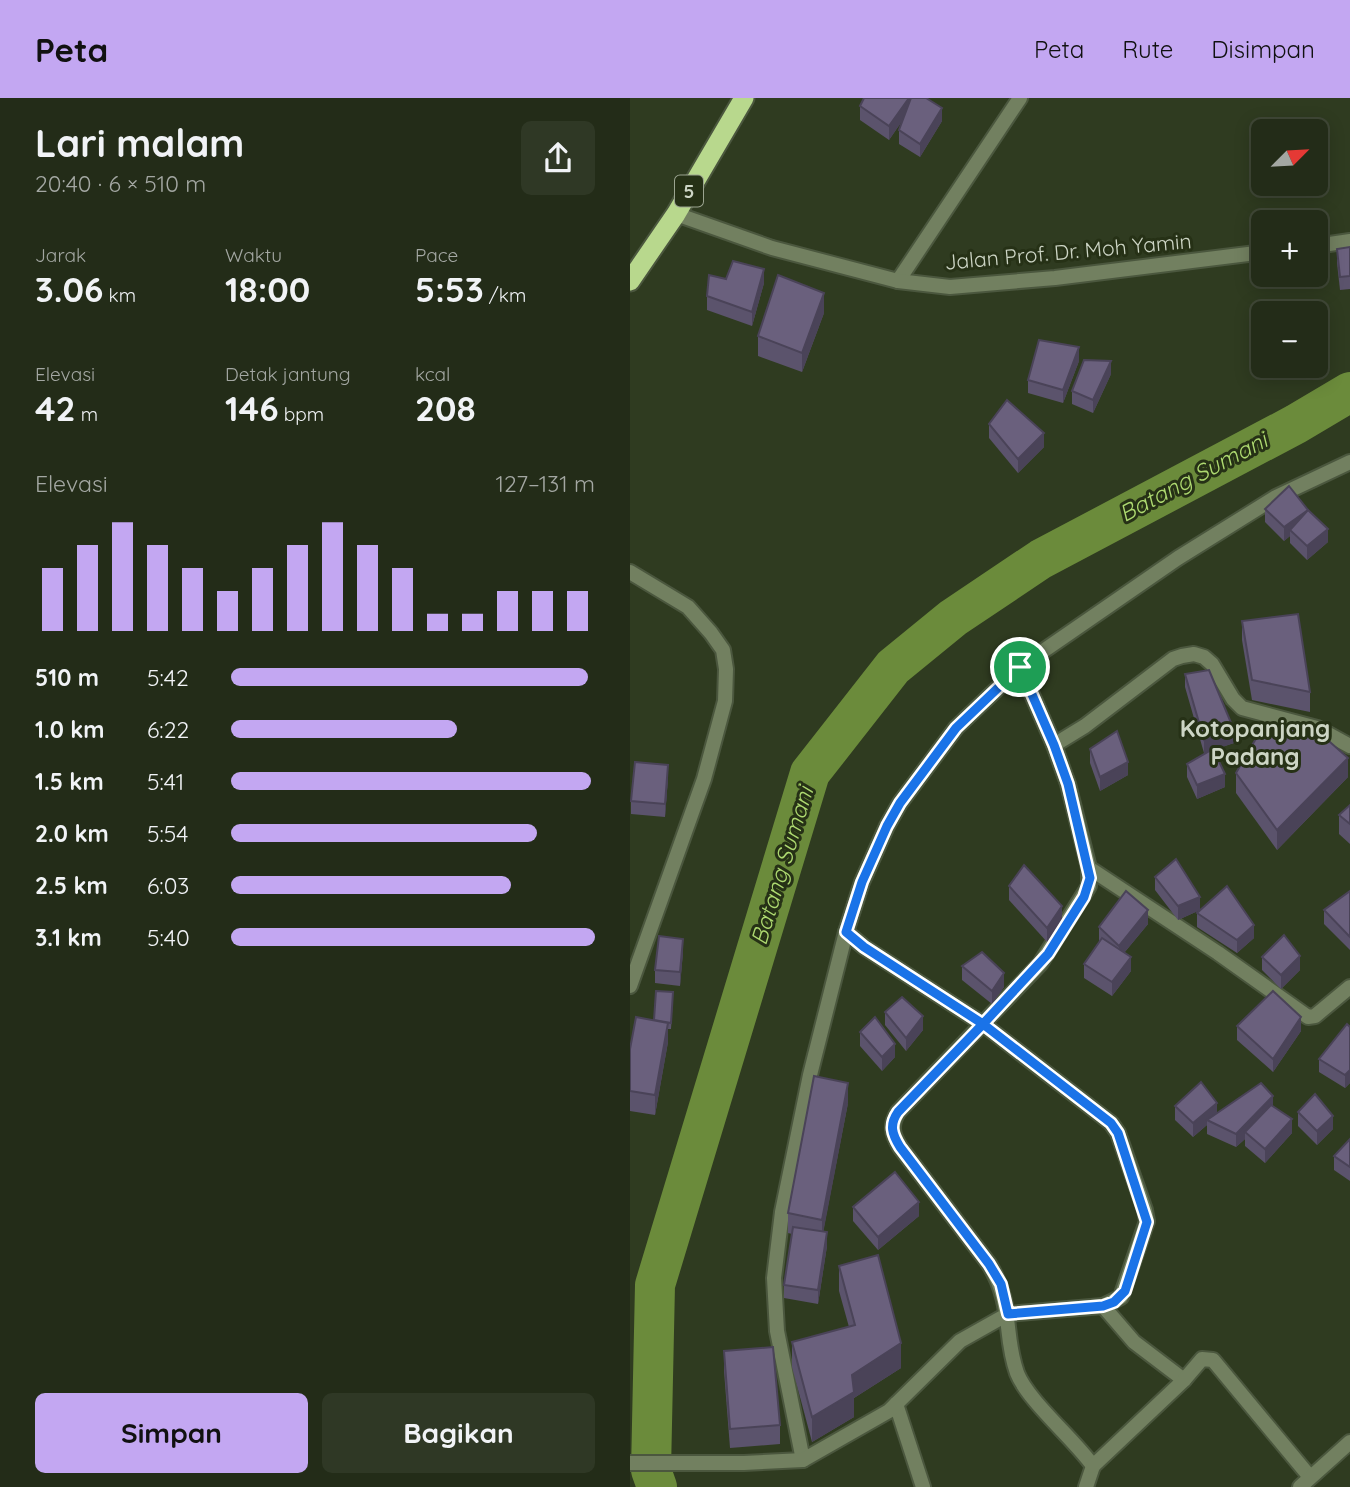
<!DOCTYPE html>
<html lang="id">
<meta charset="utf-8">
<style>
:root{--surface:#232c18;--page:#2f3825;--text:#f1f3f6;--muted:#a3a7a2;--line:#404837;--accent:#c3a7f2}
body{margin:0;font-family:Quicksand,sans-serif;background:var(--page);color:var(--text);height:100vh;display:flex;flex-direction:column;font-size:26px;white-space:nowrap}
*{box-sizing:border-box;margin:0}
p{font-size:23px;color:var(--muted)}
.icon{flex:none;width:38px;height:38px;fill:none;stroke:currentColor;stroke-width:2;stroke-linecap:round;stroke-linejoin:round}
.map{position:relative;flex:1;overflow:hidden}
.sheet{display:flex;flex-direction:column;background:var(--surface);width:630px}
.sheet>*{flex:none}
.needle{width:46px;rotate:66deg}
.tools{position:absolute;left:621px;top:21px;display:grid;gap:14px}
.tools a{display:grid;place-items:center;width:77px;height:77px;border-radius:10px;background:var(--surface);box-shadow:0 4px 18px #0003,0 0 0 2px var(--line);font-size:35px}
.pin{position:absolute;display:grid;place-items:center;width:60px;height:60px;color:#fff;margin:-30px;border:4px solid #fff;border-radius:50%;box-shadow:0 2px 7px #0007}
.round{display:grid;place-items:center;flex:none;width:74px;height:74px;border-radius:10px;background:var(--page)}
.head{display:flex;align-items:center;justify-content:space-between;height:119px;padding:0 35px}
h1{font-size:38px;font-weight:700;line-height:52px}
.metrics{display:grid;grid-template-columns:repeat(3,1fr);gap:10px;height:119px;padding:7px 35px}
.metrics div{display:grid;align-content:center}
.metrics b{font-size:35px;font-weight:700}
.metrics small{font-size:19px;font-weight:400}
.metrics p{font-size:19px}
.chart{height:196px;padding:14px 35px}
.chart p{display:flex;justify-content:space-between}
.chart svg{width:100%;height:126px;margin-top:7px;stroke:var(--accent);stroke-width:6}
.primary-button{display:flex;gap:14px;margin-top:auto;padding:14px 35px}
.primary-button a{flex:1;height:80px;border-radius:10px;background:var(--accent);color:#111;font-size:28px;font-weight:700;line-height:80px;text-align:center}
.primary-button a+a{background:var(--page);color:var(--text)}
ul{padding:0 35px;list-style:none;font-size:23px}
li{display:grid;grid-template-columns:112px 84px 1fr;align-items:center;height:52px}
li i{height:18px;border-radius:9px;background:var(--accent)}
header{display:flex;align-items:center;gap:42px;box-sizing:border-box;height:98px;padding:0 35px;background:var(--accent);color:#111}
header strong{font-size:33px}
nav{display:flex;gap:38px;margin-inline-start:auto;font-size:24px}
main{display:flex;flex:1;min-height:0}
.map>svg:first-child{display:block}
</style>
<header>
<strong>Peta</strong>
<nav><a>Peta</a><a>Rute</a><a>Disimpan</a></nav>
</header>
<main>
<section class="sheet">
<div class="head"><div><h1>Lari malam</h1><p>20:40 · 6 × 510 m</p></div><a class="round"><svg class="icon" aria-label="share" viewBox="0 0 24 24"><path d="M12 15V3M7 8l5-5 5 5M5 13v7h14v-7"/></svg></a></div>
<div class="metrics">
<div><p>Jarak</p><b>3.06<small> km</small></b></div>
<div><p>Waktu</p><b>18:00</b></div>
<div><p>Pace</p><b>5:53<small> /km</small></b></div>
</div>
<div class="metrics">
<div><p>Elevasi</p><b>42<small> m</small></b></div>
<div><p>Detak jantung</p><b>146<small> bpm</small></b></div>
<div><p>kcal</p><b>208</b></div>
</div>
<div class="chart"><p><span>Elevasi</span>127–131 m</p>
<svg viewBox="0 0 160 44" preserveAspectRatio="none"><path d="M5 44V22M15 44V14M25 44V6M35 44V14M45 44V22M55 44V30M65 44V22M75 44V14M85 44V6M95 44V14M105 44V22M115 44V38M125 44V38M135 44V30M145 44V30M155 44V30"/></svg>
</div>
<ul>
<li><b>510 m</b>5:42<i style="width:98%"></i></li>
<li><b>1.0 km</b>6:22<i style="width:62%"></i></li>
<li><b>1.5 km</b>5:41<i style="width:99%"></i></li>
<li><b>2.0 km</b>5:54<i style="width:84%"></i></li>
<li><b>2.5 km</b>6:03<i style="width:77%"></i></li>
<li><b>3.1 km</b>5:40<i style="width:100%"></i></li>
</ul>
<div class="primary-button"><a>Simpan</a><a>Bagikan</a></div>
</section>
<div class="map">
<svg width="720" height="1389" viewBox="0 0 720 1389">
<rect width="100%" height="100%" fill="#2f3b20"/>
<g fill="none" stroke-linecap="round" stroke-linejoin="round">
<polyline stroke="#6b8b3b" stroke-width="40" points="27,1389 21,1372 25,1187 180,675 263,569 323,520 411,461 666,326 720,294"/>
<defs>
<g id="minor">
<polyline points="268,183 390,0"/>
<polyline points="0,474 58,509 81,535 93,552 96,571 95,603 74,681 0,888"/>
<path d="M390,569l34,78 14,39 21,84v18l-49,78 -142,148c-8,13 -6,22 2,35l89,117c25,41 14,70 28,109 11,28 57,66 76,93l-7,21"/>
<polyline points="424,647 455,628 543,561 552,558 564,556 574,559 582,566 603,601 612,610 687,630 720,648"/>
<polyline points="459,770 588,855 678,919 685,918 720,889"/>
<polyline points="473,1208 504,1244 554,1282"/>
<polyline points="266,1306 293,1389"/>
<polyline points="173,1362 147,1233 144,1180 152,1114 180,977 216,834"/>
<polyline points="0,1365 114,1365 173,1362 259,1313 330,1243 378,1216 473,1208 491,1199 517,1123 515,1112 488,1035 481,1025 353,926 234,849 216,834 232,784 257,728 270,705 326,630 390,569 548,460 646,399 720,364"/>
<polyline points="463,1368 554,1282 572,1261 583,1262 680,1379"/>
<polyline points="670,1389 720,1344"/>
</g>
<g id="tertiary">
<polyline points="46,116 142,150 268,183 320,189 425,180 634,154"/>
<polyline points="686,148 720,143"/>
</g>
<polyline id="trunk" points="0,183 46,116 114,0"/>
</defs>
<use href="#minor" stroke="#4b573e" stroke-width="18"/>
<use href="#tertiary" stroke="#4b573e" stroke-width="18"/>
<use href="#trunk" stroke="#4b573e" stroke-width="23"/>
<use href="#minor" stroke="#728060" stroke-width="14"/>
<use href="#tertiary" stroke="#728060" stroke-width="14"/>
<use href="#trunk" stroke="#b8d88d" stroke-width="19"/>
</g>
<g fill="#5b536c">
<polygon points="230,8 312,23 290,59 269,46 269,32 272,23 259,42 230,22"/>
<polygon points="720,149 720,191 710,192 707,165 707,151"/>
<polygon points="96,181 134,185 122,228 77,212 77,198"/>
<polygon points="194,215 172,274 128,258 128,238"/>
<polygon points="449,263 433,305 398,295 398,282"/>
<polygon points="481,276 463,315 442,306 442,293"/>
<polygon points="359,326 414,349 388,375 359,340"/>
<polygon points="635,411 678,412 698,444 677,462 660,445 660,438 654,443 635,424"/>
<polygon points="612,523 680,594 680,614 622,602 612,542"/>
<polygon points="555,576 604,645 583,652 595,689 567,701 557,679 557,666 577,654 574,655 555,589"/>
<polygon points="460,651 498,677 470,693 460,665"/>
<polygon points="606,675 718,679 647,752 606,695"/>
<polygon points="38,680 35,719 1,716 1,703"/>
<polygon points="720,707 720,746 709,736 709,717"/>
<polygon points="525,779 570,812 624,840 607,855 567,829 567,815 570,812 548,822 525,792"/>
<polygon points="379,788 432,822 417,844 379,802"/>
<polygon points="720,793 720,852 694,826 694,812"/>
<polygon points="518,826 494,855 501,873 482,898 454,880 454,866 470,844 469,843 469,829"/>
<polygon points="53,854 50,888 25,885 25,872"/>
<polygon points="632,859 670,872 651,891 632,872"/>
<polygon points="332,868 374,889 362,906 332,882"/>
<polygon points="43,901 41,931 38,931 38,944 25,1017 0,1013 0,951"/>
<polygon points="255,914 293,932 276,953 255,927"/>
<polygon points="607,928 671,933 643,974 607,942"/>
<polygon points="720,929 720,985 715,990 689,974 689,961"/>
<polygon points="230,934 265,959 252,973 230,948"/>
<polygon points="218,1005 193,1134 197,1148 188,1206 154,1200 154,1187 162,1136 158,1135 158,1115"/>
<polygon points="545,1008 587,1015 643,1008 662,1035 635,1065 615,1048 615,1041 606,1049 577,1036 577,1027 563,1039 545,1022"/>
<polygon points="668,1014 703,1031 687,1047 668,1028"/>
<polygon points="720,1041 720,1083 704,1072 704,1058"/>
<polygon points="223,1109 289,1118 248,1152 223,1123"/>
<polygon points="209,1168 271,1270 224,1300 224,1319 182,1344 162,1269 162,1244 219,1229 209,1193"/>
<polygon points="94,1253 150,1327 150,1346 100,1350 94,1273"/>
</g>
<g fill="#4a4358">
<polygon points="279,0 284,0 284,6 259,42 259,28"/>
<polygon points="312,10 312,23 290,59 290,46"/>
<polygon points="134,171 134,185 122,228 122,214"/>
<polygon points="194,195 194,215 172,274 172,255"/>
<polygon points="449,249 449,263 433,305 433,292"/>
<polygon points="481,263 481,276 463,315 463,302"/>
<polygon points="414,335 414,349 388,375 388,361"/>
<polygon points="678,412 660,432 660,438 654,443 654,429"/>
<polygon points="698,431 698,444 677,462 677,448"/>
<polygon points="604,632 604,645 574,655 574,642"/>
<polygon points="718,660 718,679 647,752 647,732"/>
<polygon points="498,664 498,677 470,693 470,679"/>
<polygon points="38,667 38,680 35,719 35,706"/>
<polygon points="595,676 595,689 567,701 567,687"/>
<polygon points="570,799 570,812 548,822 548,808"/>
<polygon points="432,808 432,822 417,844 417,830"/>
<polygon points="518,812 518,826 489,861 489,848"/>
<polygon points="624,827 624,840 607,855 607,842"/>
<polygon points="53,841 53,854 50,888 50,874"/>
<polygon points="670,858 670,872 651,891 651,877"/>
<polygon points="501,859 501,873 482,898 482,884"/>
<polygon points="374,875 374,889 362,906 362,893"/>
<polygon points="293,918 293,932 276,953 276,940"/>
<polygon points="671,919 671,933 643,974 643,961"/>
<polygon points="38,925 38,944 25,1017 25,997"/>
<polygon points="265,946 265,959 252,973 252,959"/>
<polygon points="720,972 720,985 715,990 715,977"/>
<polygon points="218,985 218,1005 192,1141 192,1122"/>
<polygon points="643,998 643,1011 615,1034 615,1041 606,1049 606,1036"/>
<polygon points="587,1005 587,1018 577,1022 577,1027 563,1039 563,1025"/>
<polygon points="703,1018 703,1031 687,1047 687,1033"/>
<polygon points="662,1021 662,1035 635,1065 635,1051"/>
<polygon points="289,1104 289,1118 248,1152 248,1139"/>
<polygon points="197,1134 197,1148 188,1206 188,1192"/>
<polygon points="271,1245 271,1270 224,1300 224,1319 182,1344 182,1319 222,1277"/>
</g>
<g fill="#6a607d" stroke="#4a4358" stroke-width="2">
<polygon points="234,0 279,0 259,28 230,8"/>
<polygon points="281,0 296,0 312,10 290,46 269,32"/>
<polygon points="720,149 720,178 710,179 707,151"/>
<polygon points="103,163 134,171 122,214 77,198 79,177 96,181"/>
<polygon points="148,177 194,195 172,255 128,238"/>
<polygon points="409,242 449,249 433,292 398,282"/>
<polygon points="454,262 481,263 463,302 442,293"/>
<polygon points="377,302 414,335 388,361 359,326"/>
<polygon points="659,388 678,412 654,429 635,411"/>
<polygon points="678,412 698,431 677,448 660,432"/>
<polygon points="668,516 680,594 622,582 612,523"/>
<polygon points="579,572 604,632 574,642 555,576"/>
<polygon points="635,625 683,629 718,660 647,732 606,675"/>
<polygon points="487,633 498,664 470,679 460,651"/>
<polygon points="583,651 595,676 567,687 557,666"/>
<polygon points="5,664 38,667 35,706 1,703"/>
<polygon points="720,707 720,726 709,717"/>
<polygon points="546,761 570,799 548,808 525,779"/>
<polygon points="394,767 432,808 417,830 379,788"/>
<polygon points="597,788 624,827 607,842 567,815"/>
<polygon points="496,793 518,812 489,848 469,829"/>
<polygon points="720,793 720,839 694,812"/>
<polygon points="654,837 670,858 651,877 632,859"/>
<polygon points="29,838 53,841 50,874 25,872"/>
<polygon points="472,840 501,859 482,884 454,866"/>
<polygon points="352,854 374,875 362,893 332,868"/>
<polygon points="26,893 43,894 41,925 24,922"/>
<polygon points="643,893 671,919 643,961 607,928"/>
<polygon points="272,899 293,918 276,940 255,914"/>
<polygon points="6,919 38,925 25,997 0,993 0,951"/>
<polygon points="245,919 265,946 252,959 230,934"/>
<polygon points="717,926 720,929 720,972 715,977 689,961"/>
<polygon points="184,978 218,985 192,1122 158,1115"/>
<polygon points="571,984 587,1005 563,1025 545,1008"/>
<polygon points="631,985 643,998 606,1036 577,1022"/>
<polygon points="685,996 703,1018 687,1033 668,1014"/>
<polygon points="641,1007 662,1021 635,1051 615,1034"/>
<polygon points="720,1041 720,1069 704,1058"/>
<polygon points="265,1074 289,1104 248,1139 223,1109"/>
<polygon points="163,1129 197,1134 188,1192 154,1187"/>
<polygon points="248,1157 271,1245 222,1277 224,1294 182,1319 162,1244 225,1227 209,1168"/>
<polygon points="143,1249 150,1327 100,1331 94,1253"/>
</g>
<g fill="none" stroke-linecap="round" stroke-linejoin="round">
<defs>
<path id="route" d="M390,569l-64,61 -56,75 -13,23 -25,56 -16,50 18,15 119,77 128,99 7,10 29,89 -22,69 -11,11 -11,4 -95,8 -7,-30 -12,-20 -89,-117c-8,-13 -11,-22 -2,-35l85,-88 65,-70 36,-57 6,-19 -22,-94 -14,-39 -34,-78"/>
</defs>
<use href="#route" stroke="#fff" stroke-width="14"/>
<use href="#route" stroke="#1a73e8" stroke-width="9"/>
</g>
<g text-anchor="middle" stroke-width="6" stroke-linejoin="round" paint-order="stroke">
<rect fill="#263116" stroke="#9ba490" stroke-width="2" x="45" y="77.5" width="28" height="31" rx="5"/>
<g font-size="19" font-weight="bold" fill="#cdd5c5">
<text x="59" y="100">5</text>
</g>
<g font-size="21" fill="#cdd5c5" stroke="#263116">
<text transform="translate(438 154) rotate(-5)" y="7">Jalan Prof. Dr. Moh Yamin</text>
</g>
<g font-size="23" font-style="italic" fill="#aeda70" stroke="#263116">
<text transform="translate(563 379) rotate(-28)" y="8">Batang Sumani</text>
<text transform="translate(152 768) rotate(-73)" y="8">Batang Sumani</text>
</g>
<g font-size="24" font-weight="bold" fill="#cdd5c5" stroke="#263116">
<text x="625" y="639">Kotopanjang<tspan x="625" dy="28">Padang</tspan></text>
</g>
</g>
</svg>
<div class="tools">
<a><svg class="needle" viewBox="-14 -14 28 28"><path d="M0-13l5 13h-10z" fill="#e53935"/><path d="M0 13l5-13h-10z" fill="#a3a7a2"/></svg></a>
<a>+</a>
<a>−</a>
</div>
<div class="pin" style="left:390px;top:569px;background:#1e9e55"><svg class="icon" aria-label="arrive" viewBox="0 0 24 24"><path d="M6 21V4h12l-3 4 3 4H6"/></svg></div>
</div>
</main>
